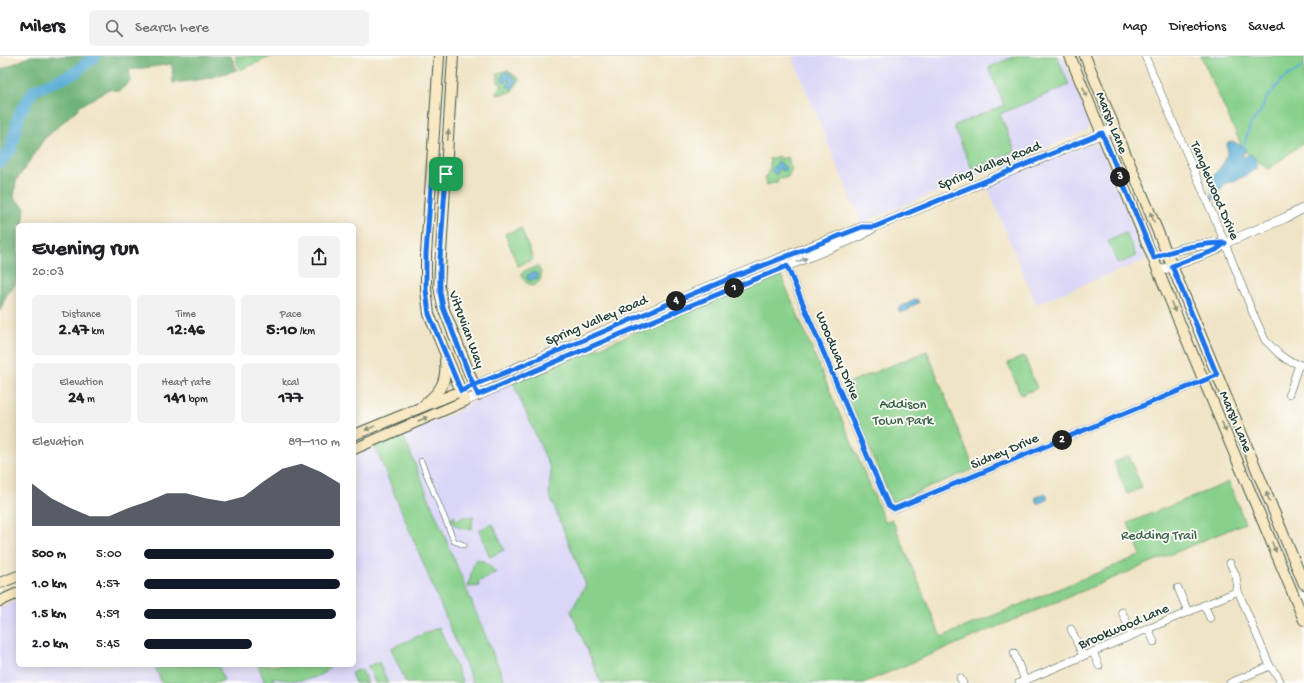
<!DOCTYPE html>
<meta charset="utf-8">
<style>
:root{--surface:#fff;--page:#f2f2f2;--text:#202124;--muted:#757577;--line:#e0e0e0;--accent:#111827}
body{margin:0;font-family:"Gochi Hand",sans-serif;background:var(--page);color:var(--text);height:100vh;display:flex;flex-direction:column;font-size:15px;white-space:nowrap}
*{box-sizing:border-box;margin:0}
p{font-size:13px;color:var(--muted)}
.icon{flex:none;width:22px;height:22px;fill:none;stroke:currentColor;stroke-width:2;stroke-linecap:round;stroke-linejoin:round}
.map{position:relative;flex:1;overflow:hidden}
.drawer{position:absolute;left:16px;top:167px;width:340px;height:444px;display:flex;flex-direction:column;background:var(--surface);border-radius:6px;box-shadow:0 2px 10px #0003}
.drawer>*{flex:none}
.pin{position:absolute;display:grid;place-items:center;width:34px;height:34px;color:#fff;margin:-17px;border-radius:8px;box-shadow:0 2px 6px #0006}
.km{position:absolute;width:20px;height:20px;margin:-10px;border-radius:50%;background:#222;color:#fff;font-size:11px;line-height:20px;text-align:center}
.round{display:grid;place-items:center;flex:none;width:42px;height:42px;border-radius:6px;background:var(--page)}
.overview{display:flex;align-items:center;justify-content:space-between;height:68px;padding:0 16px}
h1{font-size:22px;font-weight:700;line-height:30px}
.stats{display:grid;grid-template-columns:repeat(3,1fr);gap:6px;height:68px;padding:4px 16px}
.stats div{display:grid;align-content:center;border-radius:6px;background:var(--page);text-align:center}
.stats b{font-size:17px;font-weight:700}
.stats small{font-size:11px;font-weight:400}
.stats p{font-size:11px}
.chart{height:112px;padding:8px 16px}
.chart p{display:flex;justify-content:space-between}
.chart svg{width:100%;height:72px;margin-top:4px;fill:var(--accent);opacity:.7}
ul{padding:0 16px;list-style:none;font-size:13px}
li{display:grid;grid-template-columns:64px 48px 1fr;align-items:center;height:30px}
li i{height:10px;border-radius:5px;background:var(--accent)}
header{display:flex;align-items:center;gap:24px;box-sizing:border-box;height:56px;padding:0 20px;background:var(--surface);border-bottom:1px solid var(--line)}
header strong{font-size:19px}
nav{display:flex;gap:22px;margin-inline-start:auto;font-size:14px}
.search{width:280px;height:36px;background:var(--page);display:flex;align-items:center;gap:10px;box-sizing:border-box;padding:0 14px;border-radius:6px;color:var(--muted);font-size:15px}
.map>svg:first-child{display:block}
</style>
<header>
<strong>Milers</strong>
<div class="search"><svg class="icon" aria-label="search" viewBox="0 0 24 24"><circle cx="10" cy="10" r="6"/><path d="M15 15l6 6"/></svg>Search here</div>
<nav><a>Map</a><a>Directions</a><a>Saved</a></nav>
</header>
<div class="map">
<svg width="1304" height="627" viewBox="0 0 1304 627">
<rect width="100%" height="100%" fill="#fdfcf7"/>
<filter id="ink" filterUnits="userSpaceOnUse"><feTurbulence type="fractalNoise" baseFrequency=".025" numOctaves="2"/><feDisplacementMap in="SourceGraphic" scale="8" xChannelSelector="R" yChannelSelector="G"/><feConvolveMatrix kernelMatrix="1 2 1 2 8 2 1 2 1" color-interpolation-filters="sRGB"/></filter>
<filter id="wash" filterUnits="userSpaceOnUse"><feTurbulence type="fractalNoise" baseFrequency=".012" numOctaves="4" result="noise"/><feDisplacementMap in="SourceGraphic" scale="16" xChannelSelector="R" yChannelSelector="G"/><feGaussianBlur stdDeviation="0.9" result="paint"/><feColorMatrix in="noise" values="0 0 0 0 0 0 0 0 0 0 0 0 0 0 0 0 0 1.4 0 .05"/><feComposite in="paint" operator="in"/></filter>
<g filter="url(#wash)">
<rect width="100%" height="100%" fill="#f0e4c6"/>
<g fill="#dad6f7">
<polygon points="792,0 1062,0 1090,66 1089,71 1086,75 861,167"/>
<polygon points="1096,88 1101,92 1147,203 1036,248 987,130 1088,89"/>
<polygon points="513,327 551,414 549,438 586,529 571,555 601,627 505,627 403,379 457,356 495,333"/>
<polygon points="375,391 473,627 0,627 0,552 18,544 18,609 354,609 354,400"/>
</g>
<g fill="#88d08b" stroke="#548660">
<polygon points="235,0 273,0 240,14"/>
<polygon points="1015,0 1057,0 1069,29 1000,58 1015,95 972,113 954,71 955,69 1004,49 989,13 990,11"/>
<polygon points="1201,0 1304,0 1304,86 1269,113 1244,95"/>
<polygon points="507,14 520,24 511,36 497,39 496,37 502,29 498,26 498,17"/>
<path d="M779,100l1,3 8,-2 4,14 -3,3 -1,3 -7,2 -3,-1 -1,4 -10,3 -2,-8c3,-5 7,-11 4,-18z"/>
<polygon points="521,172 533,203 518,210 505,178"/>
<polygon points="1126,177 1136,200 1118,208 1108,185"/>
<path d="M536,211h2c6,9 3,16 -6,19 -6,-3 -10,-6 -10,-13l2,-2z"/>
<polygon points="780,217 885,466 892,463 941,581 1141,499 1128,467 1229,426 1245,467 863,627 601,627 571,555 586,529 549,438 551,414 513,327"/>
<polygon points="927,295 974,413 892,446 843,329"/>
<polygon points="1024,300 1037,332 1021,339 1008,307"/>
<polygon points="403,379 505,627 473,627 375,391"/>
<polygon points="1129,400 1142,432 1127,438 1114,406"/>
<path d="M454,460l2,4 8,-3 9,-1 -1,13c-9,1 -18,-1 -21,-10z"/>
<polygon points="493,468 504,494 490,501 479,474"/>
<polygon points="477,503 485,506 496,516 487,522 479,525 478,528 480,530 468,531 473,510"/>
<polygon points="439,571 463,627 406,627 391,592"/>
<polygon points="379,606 388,627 375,627 368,610"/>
<polygon points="154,609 218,609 224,624 217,627 162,627"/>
<path d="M258,609h74c-15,18 -39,18 -60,12l3,6h-10z"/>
<polygon points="361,613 368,627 355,627 351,617"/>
</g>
<polygon fill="#6eb277" stroke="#467856" points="31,0 231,0 237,14 205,23 173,27 172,8 129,14 131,25 119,35 109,33 82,49 44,83 16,125 14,142 25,152 23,169 18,169 18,225 6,240 0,255 0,14"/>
<g fill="#5aadd6" stroke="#3c7585">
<polygon points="507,16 517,25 511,33 507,30 510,25 508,24 505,26 502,24 503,18"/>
<path d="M1232,85l12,6 2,2 -4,7 2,1 7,-3 4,4 2,10c-10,7 -20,13 -32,15l-7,11 -2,6 -5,-1 1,-6 -2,-13c9,-13 20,-18 17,-36l2,-2z"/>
<polygon points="779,106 786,112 785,115 779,113 776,119 771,115 774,110"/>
<polygon points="534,216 538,219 538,222 533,223 531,225 527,223 527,219"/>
<polygon points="917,243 919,247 909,251 910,253 900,257 898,252"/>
<polygon points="1044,437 1047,439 1047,444 1038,448 1035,442"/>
</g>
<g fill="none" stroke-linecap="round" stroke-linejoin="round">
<polyline stroke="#5aadd6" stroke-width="2" points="1244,91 1247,78 1251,67 1260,57 1266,43 1271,37 1283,23 1304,10"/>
<polyline stroke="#5aadd6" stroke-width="12" points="0,106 11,93 20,56 34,34 75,17 95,0"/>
</g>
</g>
<g filter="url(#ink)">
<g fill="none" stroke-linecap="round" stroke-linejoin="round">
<defs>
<polyline id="pedestrian" points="421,405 454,485 464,489"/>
<g id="minor">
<polyline points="1145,0 1225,187 1252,255 1265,284 1279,298 1287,304 1304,310"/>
<polyline points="783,201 888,449 894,453 1217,319"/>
<polyline points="1289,338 1299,308"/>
<polyline points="1230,507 1236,520 1238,535 1270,610 1277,619 1281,627"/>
<polyline points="1178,532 1188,556"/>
<polyline points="1204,549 1210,562"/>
<polyline points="1122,556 1132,579"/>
<polyline points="1148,572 1154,586"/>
<polyline points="1071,573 1083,600"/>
<polyline points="1093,596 1099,610"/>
<polyline points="1014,597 1026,627"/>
<polyline points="960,622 963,627"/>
<polyline points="1019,627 1238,535"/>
<polyline points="1230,627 1270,610"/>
</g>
<g id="tertiary">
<path d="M1154,202c22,-9 47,-15 71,-15"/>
<polyline points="1159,215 1216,194 1225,187 1285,162 1304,152"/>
<polyline points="461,335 703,233 783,201 863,171 872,171"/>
<polyline points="465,345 623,277 862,179 874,171 1115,72"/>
</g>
<g id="secondary">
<polyline points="453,0 439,230 443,251 478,339"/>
<polyline points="1070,0 1178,263 1304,564"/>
<polyline points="1085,0 1304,528"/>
<path d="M426,347c16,-13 21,-23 19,-43"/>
<polyline points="354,379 461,335"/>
<polyline points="354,393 465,345 429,258 426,234 426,198 439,0"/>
<polyline points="0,527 18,520"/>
<polyline points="0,545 18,537"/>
</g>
</defs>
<use href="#pedestrian" stroke="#3e564a" stroke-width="6"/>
<use href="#minor" stroke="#3e564a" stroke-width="8"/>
<use href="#tertiary" stroke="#3e564a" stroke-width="10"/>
<use href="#secondary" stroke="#3e564a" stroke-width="12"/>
<use href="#pedestrian" stroke="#fff" stroke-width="5"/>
<use href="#minor" stroke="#fff" stroke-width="7"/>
<use href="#tertiary" stroke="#fff" stroke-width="9"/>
<use href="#secondary" stroke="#f8e8c3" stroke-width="10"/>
</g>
<defs><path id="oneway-solid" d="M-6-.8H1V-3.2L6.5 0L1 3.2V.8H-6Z"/></defs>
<g fill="#8c927c">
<use href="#oneway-solid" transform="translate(1085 36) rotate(68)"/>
<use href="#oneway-solid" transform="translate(448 79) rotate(-87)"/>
<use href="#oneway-solid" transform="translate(1152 161) rotate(-112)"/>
<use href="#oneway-solid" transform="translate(1173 251) rotate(68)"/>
<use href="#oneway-solid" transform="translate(423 363) rotate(-23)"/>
<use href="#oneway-solid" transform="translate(1224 371) rotate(67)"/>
<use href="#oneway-solid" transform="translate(370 372) rotate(158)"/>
<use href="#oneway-solid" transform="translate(1268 441) rotate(-113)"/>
<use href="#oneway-solid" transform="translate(1274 491) rotate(67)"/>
</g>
<use fill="#8f9e9a" href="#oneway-solid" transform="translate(802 204) rotate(-23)"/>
</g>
<g fill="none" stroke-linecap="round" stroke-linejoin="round" filter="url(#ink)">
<defs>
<path id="route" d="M446,118l-6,85v33l3,15 27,70 8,18 145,-62 164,-67 101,239 6,4 323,-134 -45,-109 44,-16 9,-7c-24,0 -49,6 -71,15l-52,-125 -228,94h-12c-53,21 -107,41 -160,63 -74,30 -147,64 -221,92l-20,9 -32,-77 -3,-24v-36l6,-81 14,1"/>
</defs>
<use href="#route" stroke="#fff" stroke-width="8"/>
<use href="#route" stroke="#1a73e8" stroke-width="5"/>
</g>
<g text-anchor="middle" stroke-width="3.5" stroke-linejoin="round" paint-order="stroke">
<g font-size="14" fill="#1f3d34" stroke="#fdfcf7">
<text transform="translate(1113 66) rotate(68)" y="5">Marsh Lane</text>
<text transform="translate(989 108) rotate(-22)" y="5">Spring Valley Road</text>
<text transform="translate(1216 134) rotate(67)" y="5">Tanglewood Drive</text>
<text transform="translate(596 263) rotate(-23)" y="5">Spring Valley Road</text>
<text transform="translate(468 273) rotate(70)" y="5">Vitruvian Way</text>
<text transform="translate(839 299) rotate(67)" y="5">Woodway Drive</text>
<text transform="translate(1237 365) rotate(67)" y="5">Marsh Lane</text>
<text transform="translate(1004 394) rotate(-23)" y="5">Sidney Drive</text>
<text transform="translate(1123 569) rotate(-23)" y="5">Brookwood Lane</text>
</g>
<g font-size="14" fill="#39624a" stroke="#fdfcf7">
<text x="903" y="352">Addison<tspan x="903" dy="16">Town Park</tspan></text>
<text x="1159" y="483">Redding Trail</text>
</g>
</g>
</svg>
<div class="pin" style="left:446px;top:118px;background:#1e9e55"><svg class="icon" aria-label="arrive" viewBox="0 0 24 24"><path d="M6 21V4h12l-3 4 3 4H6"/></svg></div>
<b class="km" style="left:734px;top:232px">1</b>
<b class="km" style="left:1062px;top:384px">2</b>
<b class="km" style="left:1120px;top:121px">3</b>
<b class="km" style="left:676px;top:245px">4</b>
<section class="drawer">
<div class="overview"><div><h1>Evening run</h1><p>20:03</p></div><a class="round"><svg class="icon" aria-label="share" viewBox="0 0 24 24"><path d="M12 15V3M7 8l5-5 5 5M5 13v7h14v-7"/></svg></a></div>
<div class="stats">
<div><p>Distance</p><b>2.47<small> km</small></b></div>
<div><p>Time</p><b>12:46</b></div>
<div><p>Pace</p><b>5:10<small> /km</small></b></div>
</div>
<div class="stats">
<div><p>Elevation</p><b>24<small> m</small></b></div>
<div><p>Heart rate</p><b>141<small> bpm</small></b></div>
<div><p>kcal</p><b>177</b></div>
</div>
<div class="chart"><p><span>Elevation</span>89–110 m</p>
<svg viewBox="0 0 160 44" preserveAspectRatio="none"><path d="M0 44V18L10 27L20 33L30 38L40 38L50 33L60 29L70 24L80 24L90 27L100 29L110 26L120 17L130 9L140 6L150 11L160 18V44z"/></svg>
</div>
<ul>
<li><b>500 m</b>5:00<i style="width:97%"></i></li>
<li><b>1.0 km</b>4:57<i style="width:100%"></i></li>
<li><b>1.5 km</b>4:59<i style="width:98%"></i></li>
<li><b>2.0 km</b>5:45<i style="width:55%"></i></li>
</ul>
</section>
</div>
